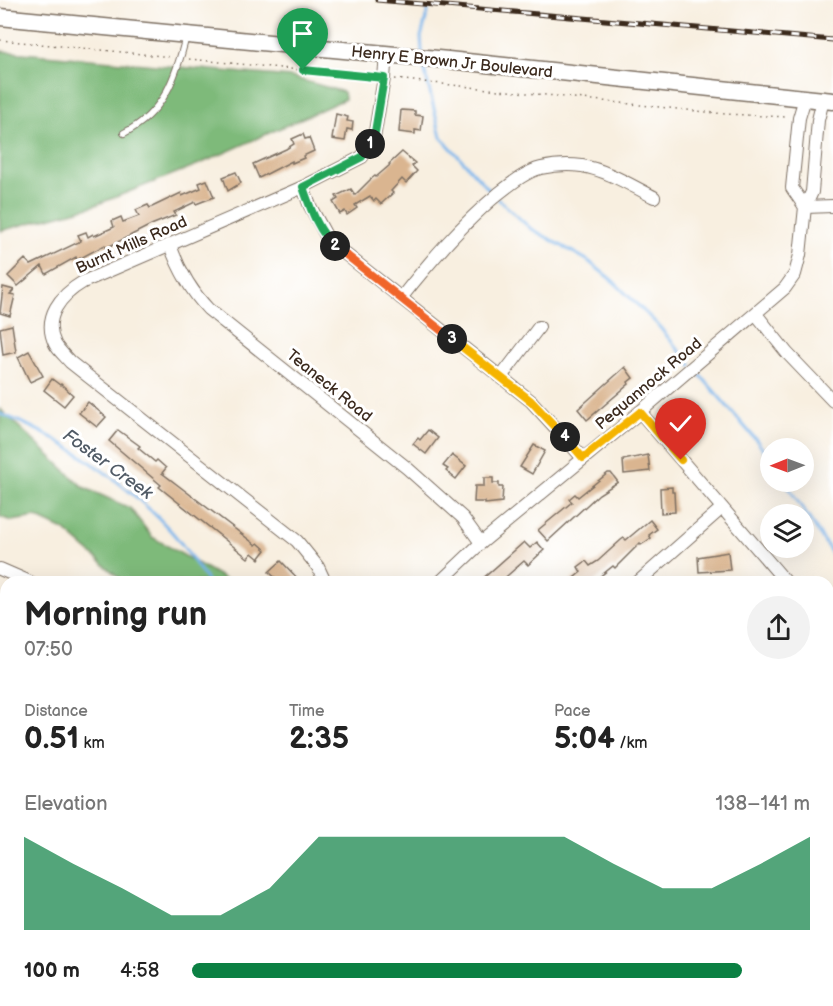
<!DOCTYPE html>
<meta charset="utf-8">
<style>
:root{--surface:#fff;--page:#f2f2f2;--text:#222;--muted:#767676;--accent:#0b8043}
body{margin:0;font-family:"Balsamiq Sans",sans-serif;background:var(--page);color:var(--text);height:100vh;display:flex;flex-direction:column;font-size:22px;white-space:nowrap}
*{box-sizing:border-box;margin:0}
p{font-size:20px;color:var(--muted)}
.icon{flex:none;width:33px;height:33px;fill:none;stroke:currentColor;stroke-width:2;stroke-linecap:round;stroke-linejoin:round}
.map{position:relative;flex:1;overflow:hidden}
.details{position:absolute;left:0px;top:576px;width:834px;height:430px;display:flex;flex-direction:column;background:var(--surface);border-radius:18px 18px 0 0;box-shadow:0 6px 24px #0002}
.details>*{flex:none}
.needle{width:39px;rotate:269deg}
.buttons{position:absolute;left:760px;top:438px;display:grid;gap:12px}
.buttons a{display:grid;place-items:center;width:54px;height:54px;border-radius:50%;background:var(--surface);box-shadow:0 6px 24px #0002;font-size:30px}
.pin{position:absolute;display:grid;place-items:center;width:51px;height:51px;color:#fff;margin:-62px -26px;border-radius:50% 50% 50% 0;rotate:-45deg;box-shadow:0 0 6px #0007}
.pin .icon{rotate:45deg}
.km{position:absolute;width:30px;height:30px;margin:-15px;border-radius:50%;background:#222;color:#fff;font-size:16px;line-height:30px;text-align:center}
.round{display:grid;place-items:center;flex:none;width:63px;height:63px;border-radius:32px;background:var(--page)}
.headline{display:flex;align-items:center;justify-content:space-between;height:102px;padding:0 24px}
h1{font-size:33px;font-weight:700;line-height:45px}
.figures{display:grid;grid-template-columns:repeat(3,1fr);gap:9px;height:102px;padding:6px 24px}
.figures div{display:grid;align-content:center}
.figures b{font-size:30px;font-weight:700}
.figures small{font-size:16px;font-weight:400}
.figures p{font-size:16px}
.chart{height:168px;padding:12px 24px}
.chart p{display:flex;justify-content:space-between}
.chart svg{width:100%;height:108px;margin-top:6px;fill:var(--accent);opacity:.7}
ul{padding:0 24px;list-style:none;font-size:20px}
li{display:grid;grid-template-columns:96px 72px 1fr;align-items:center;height:45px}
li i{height:15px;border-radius:8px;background:var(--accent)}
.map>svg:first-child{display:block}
</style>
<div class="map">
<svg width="833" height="1006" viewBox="0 0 833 1006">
<rect width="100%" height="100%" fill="#fff"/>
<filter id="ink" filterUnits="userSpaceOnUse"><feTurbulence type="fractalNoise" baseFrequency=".0167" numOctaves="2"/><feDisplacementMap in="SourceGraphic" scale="12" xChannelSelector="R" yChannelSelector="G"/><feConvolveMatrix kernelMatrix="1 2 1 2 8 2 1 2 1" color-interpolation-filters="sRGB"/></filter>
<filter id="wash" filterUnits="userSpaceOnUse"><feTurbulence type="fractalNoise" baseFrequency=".008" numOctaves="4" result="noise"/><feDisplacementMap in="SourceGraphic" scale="24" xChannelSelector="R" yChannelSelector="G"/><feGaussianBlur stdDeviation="1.35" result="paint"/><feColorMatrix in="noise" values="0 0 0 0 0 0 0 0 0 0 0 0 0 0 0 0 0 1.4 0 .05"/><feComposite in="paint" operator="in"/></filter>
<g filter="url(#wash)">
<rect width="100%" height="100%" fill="#f8efe0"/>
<g fill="#7eba7a" stroke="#5c724c" stroke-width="1.5">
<polygon points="0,51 291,77 344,92 345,99 202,163 93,206 0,231"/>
<polygon points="0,409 83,487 130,508 152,537 230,582 124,582 64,530 36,517 12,521 0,517"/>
<polygon points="334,1001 560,1000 560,1001 559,1006 316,1006"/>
</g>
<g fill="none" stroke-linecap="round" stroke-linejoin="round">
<g stroke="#7ab6ec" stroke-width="3">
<polyline points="422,52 421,37 428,11"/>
<polyline points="423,64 441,137 493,194"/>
<polyline points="498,199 530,228 587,260 613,281 657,324 691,365"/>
<polyline points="696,370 757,441 771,461"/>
<path d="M0,414c58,20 129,71 170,116 14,15 26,35 38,52"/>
<polyline points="785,482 833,555"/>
<polyline points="483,1000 485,1006"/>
</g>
</g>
<g id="blocks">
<g fill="#dab590">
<polygon points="401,110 415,111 415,115 423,116 421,131 415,130 415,134 399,132"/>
<polygon points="336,114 348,117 347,121 353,122 352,130 347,129 345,141 332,139"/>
<polygon points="303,134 305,139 309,138 314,151 303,156 304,158 292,163 292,161 259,178 253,164 286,149 294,144 292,139"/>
<polygon points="402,152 415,163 412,166 417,171 406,183 402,179 391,191 393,193 381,204 376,199 374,201 370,196 355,205 357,208 347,215 345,211 340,214 333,202 338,199 336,196 351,189 355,195 371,179 375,176 376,177 390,165 389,164"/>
<polygon points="236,172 241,183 228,191 223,177"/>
<polygon points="207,180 214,197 196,204 195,202 174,212 176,215 151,225 106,248 105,245 77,260 76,257 46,274 42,266 18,286 8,276 25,259 31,265 81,241 78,235 86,232 88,237 93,234 94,236 114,227 112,221 121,217 123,222 139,216 136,210 148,205 150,208 181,193 182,196 201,188 199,183"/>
<polygon points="3,287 14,290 10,294 15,295 10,316 0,313"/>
<polygon points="12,325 16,352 3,355 0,328"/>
<polygon points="29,351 43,376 30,382 18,357"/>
<polygon points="625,367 633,378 628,382 629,384 587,420 578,409"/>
<polygon points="52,379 60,385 61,384 73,395 64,406 44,390"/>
<polygon points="88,402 106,417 97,427 79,413"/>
<polygon points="118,430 140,446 138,448 155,462 157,460 166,468 162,473 175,483 256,545 258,543 266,550 259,559 252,553 248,558 159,487 161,485 109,441"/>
<polygon points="428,430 438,438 426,454 413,444 418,438 420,440"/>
<polygon points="534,445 545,451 532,474 520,467"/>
<polygon points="452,455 466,466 456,479 446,471 448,469 443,466"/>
<polygon points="648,455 650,471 624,474 623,460"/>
<polygon points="608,473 611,473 618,482 599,494 548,541 538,530 572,502 569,499 575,494 578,497"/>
<polygon points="484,478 493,478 493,483 499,483 499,487 503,487 502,502 485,504 485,502 474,502 475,486 484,486"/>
<polygon points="672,487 672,492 674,492 675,512 661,513 660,488"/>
<polygon points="650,520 657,529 649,535 651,538 641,545 640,543 615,568 613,566 593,582 569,582 581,572 578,567 586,561 590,566 598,561 621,540 624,538 626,540"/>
<polygon points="524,542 530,548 537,542 544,550 528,565 524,561 500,582 479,582"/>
<polygon points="728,552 730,570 699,572 698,557"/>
<polygon points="281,561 301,582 280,582 269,572"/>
</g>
</g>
</g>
<g filter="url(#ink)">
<use href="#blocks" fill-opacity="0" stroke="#7d6f62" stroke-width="1.5"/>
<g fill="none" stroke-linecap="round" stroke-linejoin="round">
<defs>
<path id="lane" d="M124,133c40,-20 52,-56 62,-97"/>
<g id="street">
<polyline points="805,98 799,118 792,188 805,207"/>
<polyline points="303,187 310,206 329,241 531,401 583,458"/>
<polyline points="805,207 833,206"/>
<path d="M170,245c9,25 20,45 38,64l199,159 56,50 18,25"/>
<path d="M401,298c30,-38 60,-73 97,-104 13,-10 27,-22 43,-26 13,-3 28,-4 41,-2 25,4 50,20 72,31"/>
<polyline points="756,314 787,353 833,401"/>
<polyline points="501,377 539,327"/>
<polyline points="640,412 786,582"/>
<polyline points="0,569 30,582"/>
<path d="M325,582l-7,-15 -21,-26 -227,-179c-4,-5 -12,-12 -15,-18 -13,-27 6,-49 28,-62l220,-95 59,-30 12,-19 10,-60 2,-24"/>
<polyline points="440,582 481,543 640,412 785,288 795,274 800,255 805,207 812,192 818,120 823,100"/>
<polyline points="638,582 722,508"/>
<polyline points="828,632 833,638"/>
<polyline points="0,689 6,702"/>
<polyline points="0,740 6,738"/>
<polyline points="828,755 833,751"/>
<polyline points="0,818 6,825"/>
<polyline points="0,849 6,847"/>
<polyline points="828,923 833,919"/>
<polyline points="0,961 6,958"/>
<polyline points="626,1000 628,1006"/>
<polyline points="766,1000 767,1006"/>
<polyline points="166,1006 182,1000"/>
</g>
<polyline id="secondary" points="0,17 448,60 833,101"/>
</defs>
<use href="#lane" stroke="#7d6f62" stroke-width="8"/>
<use href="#street" stroke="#7d6f62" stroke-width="14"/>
<use href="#secondary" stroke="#7d6f62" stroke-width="19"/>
<g stroke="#7d6f62" stroke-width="1.5" stroke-dasharray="1.5 4.5" stroke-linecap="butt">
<polyline points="0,40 172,57"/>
<polyline points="189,59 372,77"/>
<polyline points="395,79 725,114 787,117"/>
</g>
<use href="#lane" stroke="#fff" stroke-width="6"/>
<use href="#street" stroke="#fff" stroke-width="12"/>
<use href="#secondary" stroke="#fff" stroke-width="16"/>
<defs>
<polyline id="rail" points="377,0 833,40"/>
</defs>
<use href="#rail" stroke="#3b2a1e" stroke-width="5"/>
<use href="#rail" stroke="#fff" stroke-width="3" stroke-dasharray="9" stroke-linecap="butt"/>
</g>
</g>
<g fill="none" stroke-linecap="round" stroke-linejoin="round" filter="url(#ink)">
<defs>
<polyline id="split-1" points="303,70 384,78 374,138 370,144"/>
<path id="split-2" d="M335,246c-17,-14 -25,-39 -32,-59l59,-30 8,-13"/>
<polyline id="split-3" points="335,246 452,339"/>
<polyline id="split-4" points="452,339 531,401 565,437"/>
<polyline id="split-5" points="565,437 583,458 640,412 681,460"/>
</defs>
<use href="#split-1" stroke="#fff" stroke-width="12"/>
<use href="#split-2" stroke="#fff" stroke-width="12"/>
<use href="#split-3" stroke="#fff" stroke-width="12"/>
<use href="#split-4" stroke="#fff" stroke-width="12"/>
<use href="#split-5" stroke="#fff" stroke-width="12"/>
<use href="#split-1" stroke="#22a559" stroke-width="8"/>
<use href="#split-2" stroke="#22a559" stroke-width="8"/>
<use href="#split-3" stroke="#f0652b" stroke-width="8"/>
<use href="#split-4" stroke="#f5b400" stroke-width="8"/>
<use href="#split-5" stroke="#f5b400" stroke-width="8"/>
</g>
<g text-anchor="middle" stroke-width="6" stroke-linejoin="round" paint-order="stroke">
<g font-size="16" fill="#3b2a1e" stroke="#fff">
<text transform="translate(452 61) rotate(6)" y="6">Henry E Brown Jr Boulevard</text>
<text transform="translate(131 244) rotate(-24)" y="6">Burnt Mills Road</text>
<text transform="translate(648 383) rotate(-40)" y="6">Pequannock Road</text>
<text transform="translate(330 385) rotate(39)" y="6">Teaneck Road</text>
</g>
<g font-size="18" font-style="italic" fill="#515b66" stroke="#fff">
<text transform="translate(108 464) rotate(36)" y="6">Foster Creek</text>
</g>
</g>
</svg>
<div class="buttons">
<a><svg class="needle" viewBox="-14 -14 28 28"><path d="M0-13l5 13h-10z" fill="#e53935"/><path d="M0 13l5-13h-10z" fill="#767676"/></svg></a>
<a><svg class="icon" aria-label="layers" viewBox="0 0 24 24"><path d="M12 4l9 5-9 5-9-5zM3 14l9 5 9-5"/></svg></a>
</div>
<div class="pin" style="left:303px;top:70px;background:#1e9e55"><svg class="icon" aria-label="arrive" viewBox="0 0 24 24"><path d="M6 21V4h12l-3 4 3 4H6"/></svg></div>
<div class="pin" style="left:681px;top:460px;background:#d93025"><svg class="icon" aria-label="check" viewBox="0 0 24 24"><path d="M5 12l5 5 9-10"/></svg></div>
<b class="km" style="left:370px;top:144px">1</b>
<b class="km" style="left:335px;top:246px">2</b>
<b class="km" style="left:452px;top:339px">3</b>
<b class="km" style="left:565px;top:437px">4</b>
<section class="details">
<div class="headline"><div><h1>Morning run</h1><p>07:50</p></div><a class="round"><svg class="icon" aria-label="share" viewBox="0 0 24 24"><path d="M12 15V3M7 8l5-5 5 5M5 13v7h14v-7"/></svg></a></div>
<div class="figures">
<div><p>Distance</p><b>0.51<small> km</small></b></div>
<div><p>Time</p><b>2:35</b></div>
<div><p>Pace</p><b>5:04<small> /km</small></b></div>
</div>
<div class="chart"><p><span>Elevation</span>138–141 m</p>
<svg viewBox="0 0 160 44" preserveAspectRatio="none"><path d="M0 44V6L10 17L20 27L30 38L40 38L50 27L60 6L70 6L80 6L90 6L100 6L110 6L120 17L130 27L140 27L150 17L160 6V44z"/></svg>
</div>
<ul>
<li><b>100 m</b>4:58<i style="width:89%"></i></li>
</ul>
</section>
</div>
